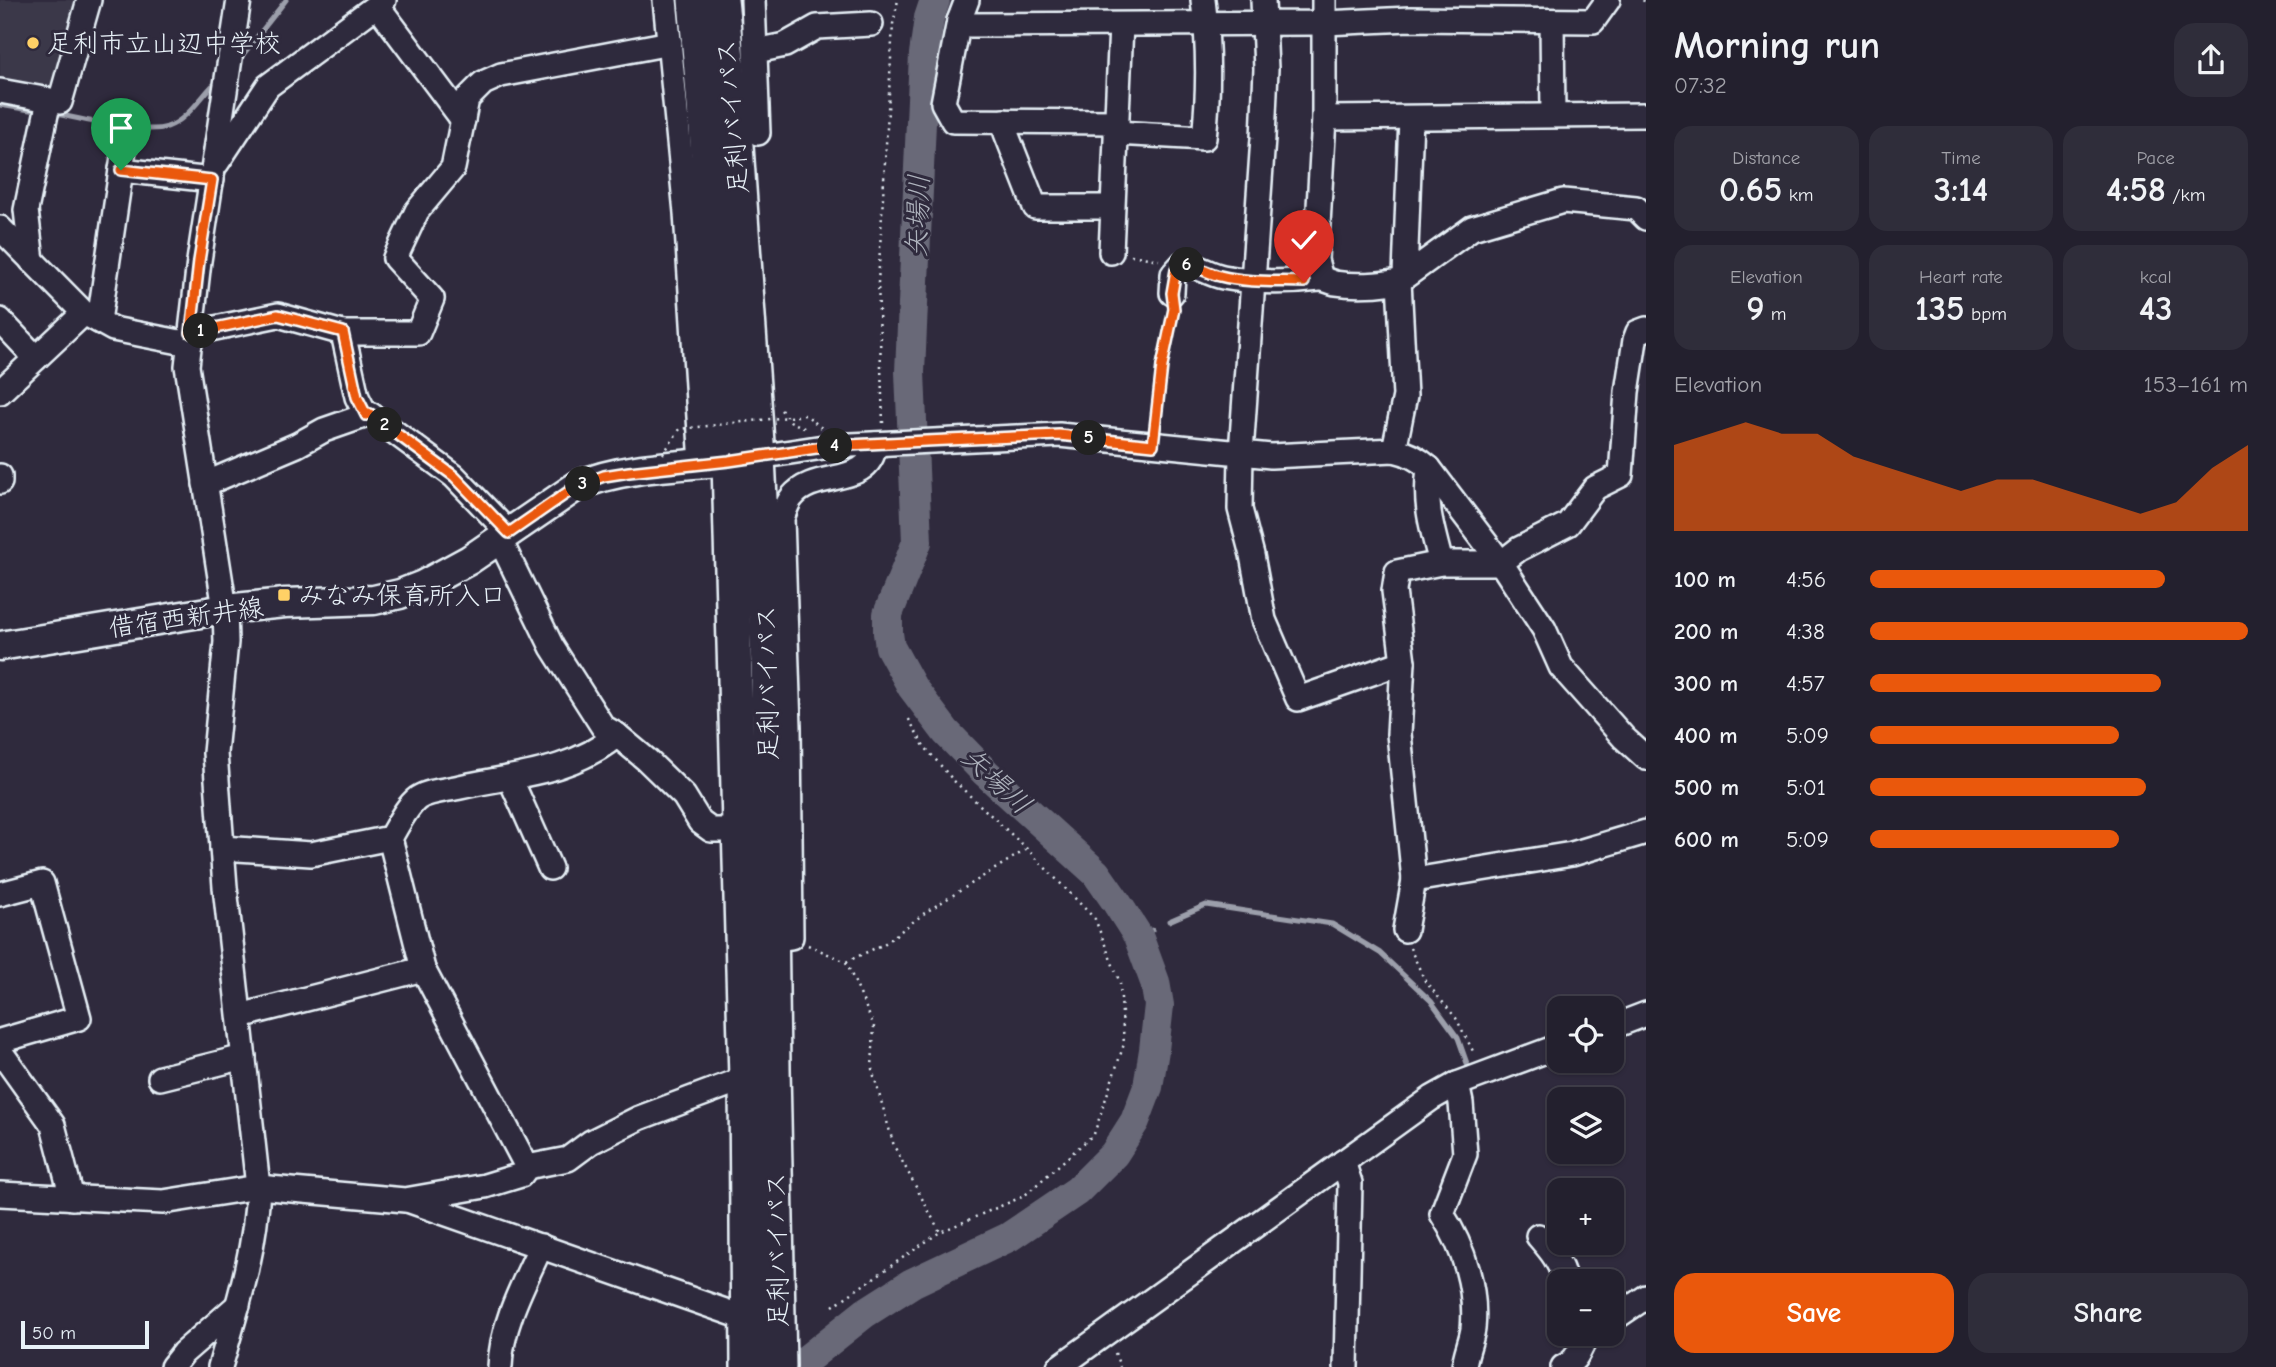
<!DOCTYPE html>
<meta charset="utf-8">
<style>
:root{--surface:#23202e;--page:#2f2d3a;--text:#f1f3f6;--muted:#a3a3aa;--line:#403e4a;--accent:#ea580c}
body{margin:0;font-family:"Comic Neue","Klee One",sans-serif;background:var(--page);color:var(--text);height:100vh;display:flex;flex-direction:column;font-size:26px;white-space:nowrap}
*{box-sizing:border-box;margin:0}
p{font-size:23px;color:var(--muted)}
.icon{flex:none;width:38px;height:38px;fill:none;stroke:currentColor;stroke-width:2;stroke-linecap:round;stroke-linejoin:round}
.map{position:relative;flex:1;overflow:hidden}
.panel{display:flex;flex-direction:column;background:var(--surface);width:630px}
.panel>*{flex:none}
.controls{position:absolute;left:1547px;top:996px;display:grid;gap:14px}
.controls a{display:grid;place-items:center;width:77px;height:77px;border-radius:14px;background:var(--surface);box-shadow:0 2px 5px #0004,0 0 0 2px var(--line);font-size:35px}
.scale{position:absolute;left:21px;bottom:18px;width:128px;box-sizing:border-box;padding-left:7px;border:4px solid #e8f1f8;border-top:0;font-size:19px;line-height:24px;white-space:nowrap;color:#e8f1f8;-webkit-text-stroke:5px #2f2a3d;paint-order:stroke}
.pin{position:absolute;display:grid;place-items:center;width:60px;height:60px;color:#fff;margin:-72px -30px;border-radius:50% 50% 50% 0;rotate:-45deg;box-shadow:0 0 7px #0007}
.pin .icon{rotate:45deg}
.km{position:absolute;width:35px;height:35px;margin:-18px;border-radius:50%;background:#222;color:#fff;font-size:19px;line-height:35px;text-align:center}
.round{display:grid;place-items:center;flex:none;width:74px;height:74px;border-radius:21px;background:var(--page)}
.head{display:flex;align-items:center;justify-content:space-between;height:119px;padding:0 28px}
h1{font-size:38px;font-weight:700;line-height:52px}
.stats{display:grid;grid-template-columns:repeat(3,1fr);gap:10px;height:119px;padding:7px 28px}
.stats div{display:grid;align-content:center;border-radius:18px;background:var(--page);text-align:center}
.stats b{font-size:35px;font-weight:700}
.stats small{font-size:19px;font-weight:400}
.stats p{font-size:19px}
.chart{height:196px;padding:14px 28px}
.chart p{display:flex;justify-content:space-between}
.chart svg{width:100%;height:126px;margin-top:7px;fill:var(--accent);opacity:.7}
.cta{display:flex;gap:14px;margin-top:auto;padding:14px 28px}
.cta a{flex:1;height:80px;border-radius:21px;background:var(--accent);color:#fff;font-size:28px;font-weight:700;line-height:80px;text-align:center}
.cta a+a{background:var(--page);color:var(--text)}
ul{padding:0 28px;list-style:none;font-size:23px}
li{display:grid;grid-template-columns:112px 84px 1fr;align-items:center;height:52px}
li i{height:18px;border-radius:9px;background:var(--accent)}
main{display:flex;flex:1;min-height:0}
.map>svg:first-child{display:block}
</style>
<main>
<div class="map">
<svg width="1646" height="1367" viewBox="0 0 1646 1367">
<rect width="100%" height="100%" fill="#2f2a3d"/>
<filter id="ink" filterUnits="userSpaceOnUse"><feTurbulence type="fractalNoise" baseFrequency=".0143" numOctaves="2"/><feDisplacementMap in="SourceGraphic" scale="14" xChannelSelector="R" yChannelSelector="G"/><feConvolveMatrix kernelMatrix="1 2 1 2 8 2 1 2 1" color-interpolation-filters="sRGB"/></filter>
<g filter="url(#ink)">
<polygon fill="#3b3749" points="0,0 81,0 50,96 0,87"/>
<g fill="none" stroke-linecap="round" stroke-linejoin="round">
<g stroke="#9c9fab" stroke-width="5">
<polyline points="242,56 286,0"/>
<polyline points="0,105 42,112"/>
<path d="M51,113c27,5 92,22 116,14 17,-5 33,-28 45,-41"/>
<polyline points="1169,921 1206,905 1332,924 1380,953 1431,1001 1458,1038 1469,1069"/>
<polyline points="1138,936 1152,930"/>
<polyline points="1462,1298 1463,1319"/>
</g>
<polyline stroke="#696978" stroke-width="30" points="797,1367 865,1313 912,1283 1009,1237 1077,1191 1114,1154 1135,1121 1148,1087 1154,1050 1159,1005 1155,982 1138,936 1117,903 1096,873 986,773 946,732 912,687 890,647 888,633 888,614 917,542 910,372 924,54 929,18 935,0"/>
<defs>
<g id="minor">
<polyline points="665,0 686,213 702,464"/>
<polyline points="753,0 758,133"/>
<polyline points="967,0 959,21 943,103 953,121 1117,122"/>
<polyline points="1263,0 1266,69 1263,138 1241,453 1240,509 1252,555 1264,620 1298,699 1403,662"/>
<polyline points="377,5 463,120"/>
<polyline points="959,21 969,25 1325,23 1410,19 1593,21 1608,0"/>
<polyline points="1552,21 1553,115"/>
<polyline points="756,51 785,45 817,27 871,24"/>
<polyline points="0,91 60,102 89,0"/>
<polyline points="1324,118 1646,115"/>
<polyline points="1004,121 1006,133 1035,207 1111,207"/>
<path d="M1116,133l88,5c5,-46 5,-92 -1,-138"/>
<polyline points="217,163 268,86 384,0"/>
<polyline points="121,170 212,180"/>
<polyline points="0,228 84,313 113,329 190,344"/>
<polyline points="1111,252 1121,25"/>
<polyline points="32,261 26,210 49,100"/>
<polyline points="1405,275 1411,118"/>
<polyline points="1321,278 1316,260 1324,118 1324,0"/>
<path d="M1172,293l1,-19 9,-10c16,1 26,10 41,13 32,6 65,6 96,2 5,-1 11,3 16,4 19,3 45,2 64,-2l73,-53 91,-27 73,7 10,10"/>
<polyline points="0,320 36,358"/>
<polyline points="99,321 126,136"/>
<polyline points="191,333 278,315 343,333"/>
<polyline points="0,392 84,313"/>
<polyline points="366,415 357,397 343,333 418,333 432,299 395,258 417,211 453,168 467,99 483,83 501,75 670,43"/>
<polyline points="1394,450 1405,396 1399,281"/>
<path d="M758,457l72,-11 229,-11 212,21 123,-6c14,3 24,8 35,18l72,95 43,66 17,38 63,71 22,20"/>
<path d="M1429,468c-5,37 3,60 12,95"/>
<polyline points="0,476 0,482"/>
<polyline points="205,484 297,445 324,430 370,414 454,476 509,533"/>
<polyline points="500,540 552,647 603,727 617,735 647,760 684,796 700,822 711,830 740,830"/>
<polyline points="510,778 550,868"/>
<polyline points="390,838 423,969 527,1167"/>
<path d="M222,848l89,6 79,-16c8,-13 16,-31 28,-40 11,-7 29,-8 42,-11 54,-12 112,-14 157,-52"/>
<polyline points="1414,880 1399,734 1403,662 1394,591 1397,572 1441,563 1501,563 1519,549 1568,524 1595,488 1621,475 1627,392 1635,340 1638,332 1646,329"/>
<polyline points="0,894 42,883 79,1018 0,1041"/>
<polyline points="1405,930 1414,880 1572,854 1646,832"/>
<path d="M771,940l20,-3 -2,-210 -7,-209c3,-7 5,-15 10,-21 23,-29 78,-8 83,-53"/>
<polyline points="240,1016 423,969"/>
<polyline points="1612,1027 1646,1014"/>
<polyline points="0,1051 53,1125 72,1198"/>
<polyline points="160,1078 244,1057"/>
<path d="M1457,1084l4,19 4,51 -23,60c22,34 35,75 31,115 -2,13 -8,25 -9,38"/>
<polyline points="1343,1162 1350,1183 1346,1367"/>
<polyline points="0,1194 163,1202 258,1187 405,1200 485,1186 521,1175 527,1167 568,1159 591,1142 639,1118 746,1078"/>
<polyline points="410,1201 748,1319"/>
<path d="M1538,1236c13,15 22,25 27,45"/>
<polyline points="1612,1320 1646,1297"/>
<polyline points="172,1367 183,1353 238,1305"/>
<path d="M220,1367c17,-59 36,-118 38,-180l-33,-300 -10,-134 11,-111 -1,-33 -38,-243 12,-105 40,-261"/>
<path d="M500,1367c1,-42 24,-84 41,-121"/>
<polyline points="1059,1367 1432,1098 1457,1084 1559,1046"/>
<path d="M1563,1367c19,-8 15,-24 28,-33"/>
</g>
<path id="major" d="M0,646l225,-37 60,-6 89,-3 26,-6 23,-9 46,-25 108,-74c49,-22 118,-20 172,-27"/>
<g id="highway">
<polyline points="695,0 706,129 729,462 746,1078 748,1367"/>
<polyline points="721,0 736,146 758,457 768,666 773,1069 779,1367"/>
</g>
</defs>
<use href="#minor" stroke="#e8f1f8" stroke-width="28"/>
<use href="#major" stroke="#e8f1f8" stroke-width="33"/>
<use href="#highway" stroke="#e8f1f8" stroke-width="38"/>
<g stroke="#e8f1f8" stroke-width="2.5" stroke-dasharray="2 5" stroke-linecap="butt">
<polyline points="1643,0 1646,5"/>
<polyline points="1131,255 1159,260"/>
<polyline points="781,410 790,421 806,429"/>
<polyline points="883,423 878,283 893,24 898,0"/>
<polyline points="1155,424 1162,366 1173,313"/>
<polyline points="808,945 846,962 884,944 926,912 1027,849"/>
<polyline points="1410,948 1425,981 1456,1018 1475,1055"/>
<polyline points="846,962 874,1026 872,1069 894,1146 940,1232"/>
<polyline points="833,1306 940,1232 1024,1196 1094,1134 1124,1044 1120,983 1095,919 1027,849 953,780 924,746 907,716"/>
<polyline points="1115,1353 1120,1367"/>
</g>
<use href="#minor" stroke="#2f2a3d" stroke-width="23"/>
<use href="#major" stroke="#2f2a3d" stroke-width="28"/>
<use href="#highway" stroke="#2f2a3d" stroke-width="33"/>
<polyline stroke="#e8f1f8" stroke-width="2.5" stroke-dasharray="2 5" stroke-linecap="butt" points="663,454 680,429 806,415 829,434"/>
</g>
</g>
<g fill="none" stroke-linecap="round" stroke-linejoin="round" filter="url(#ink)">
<defs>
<path id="route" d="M121,170l91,10 -13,81 -8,72 87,-18 65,17 14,65 9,18 4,-1 84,62 55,57 68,-47 27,-10 25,-4 100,-11 101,-15 96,-5 133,-6 94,10 9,-79 12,-57 -2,-16 4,-23 6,-6c15,1 24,9 38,12 27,7 57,5 84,6"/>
</defs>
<use href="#route" stroke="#fff" stroke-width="14"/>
<use href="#route" stroke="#ea580c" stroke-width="9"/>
</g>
<g fill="#ffd166" stroke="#2f2a3d" stroke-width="2.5">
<circle cx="33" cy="43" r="7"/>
<rect x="277" y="588" width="14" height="14" rx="3.5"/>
</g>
<g text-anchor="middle" stroke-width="6" stroke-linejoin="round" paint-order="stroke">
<g font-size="26" fill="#e8f1f8" stroke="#2f2a3d" text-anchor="start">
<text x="47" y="52">足利市立山辺中学校</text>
<text x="298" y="604">みなみ保育所入口</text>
</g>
<g font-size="26" fill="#e8f1f8" stroke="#2f2a3d">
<text transform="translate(732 117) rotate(-95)" y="9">足利バイパス</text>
<text transform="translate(186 617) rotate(-8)" y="9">借宿西新井線</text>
<text transform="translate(767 683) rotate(-91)" y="9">足利バイパス</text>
<text transform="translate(777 1250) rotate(-91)" y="9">足利バイパス</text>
</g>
<g font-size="28" font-style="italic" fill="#afb4be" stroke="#2f2a3d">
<text transform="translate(917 216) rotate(-88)" y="10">矢場川</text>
<text transform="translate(997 780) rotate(43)" y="10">矢場川</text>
</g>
</g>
</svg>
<div class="controls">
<a><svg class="icon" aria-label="locate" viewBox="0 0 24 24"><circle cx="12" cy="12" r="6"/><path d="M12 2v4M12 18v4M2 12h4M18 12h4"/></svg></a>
<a><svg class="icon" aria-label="layers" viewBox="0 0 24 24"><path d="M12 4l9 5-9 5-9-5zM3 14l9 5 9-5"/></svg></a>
<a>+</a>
<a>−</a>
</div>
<div class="scale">50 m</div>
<div class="pin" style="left:121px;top:170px;background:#1e9e55"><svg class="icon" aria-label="arrive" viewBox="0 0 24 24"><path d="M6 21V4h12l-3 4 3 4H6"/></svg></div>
<div class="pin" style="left:1304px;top:282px;background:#d93025"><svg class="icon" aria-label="check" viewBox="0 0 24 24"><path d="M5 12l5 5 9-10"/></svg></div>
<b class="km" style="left:201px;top:331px">1</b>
<b class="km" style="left:385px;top:425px">2</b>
<b class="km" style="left:583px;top:484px">3</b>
<b class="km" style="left:835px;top:446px">4</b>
<b class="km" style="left:1089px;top:438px">5</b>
<b class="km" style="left:1187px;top:265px">6</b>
</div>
<section class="panel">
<div class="head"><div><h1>Morning run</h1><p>07:32</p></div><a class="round"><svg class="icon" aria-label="share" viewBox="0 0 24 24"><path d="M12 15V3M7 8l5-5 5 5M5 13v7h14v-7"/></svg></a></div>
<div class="stats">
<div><p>Distance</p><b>0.65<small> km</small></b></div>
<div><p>Time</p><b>3:14</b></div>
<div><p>Pace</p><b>4:58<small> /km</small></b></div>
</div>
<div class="stats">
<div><p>Elevation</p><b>9<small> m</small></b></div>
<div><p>Heart rate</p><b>135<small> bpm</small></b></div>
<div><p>kcal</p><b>43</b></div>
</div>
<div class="chart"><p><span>Elevation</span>153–161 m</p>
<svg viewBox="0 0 160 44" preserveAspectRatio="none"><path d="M0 44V14L10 10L20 6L30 10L40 10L50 18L60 22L70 26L80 30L90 26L100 26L110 30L120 34L130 38L140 34L150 22L160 14V44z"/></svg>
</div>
<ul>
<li><b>100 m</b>4:56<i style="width:78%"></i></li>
<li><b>200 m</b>4:38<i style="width:100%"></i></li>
<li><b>300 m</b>4:57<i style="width:77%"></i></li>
<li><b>400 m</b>5:09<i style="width:66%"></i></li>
<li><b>500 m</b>5:01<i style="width:73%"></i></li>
<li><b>600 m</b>5:09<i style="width:66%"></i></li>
</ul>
<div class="cta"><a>Save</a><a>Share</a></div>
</section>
</main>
